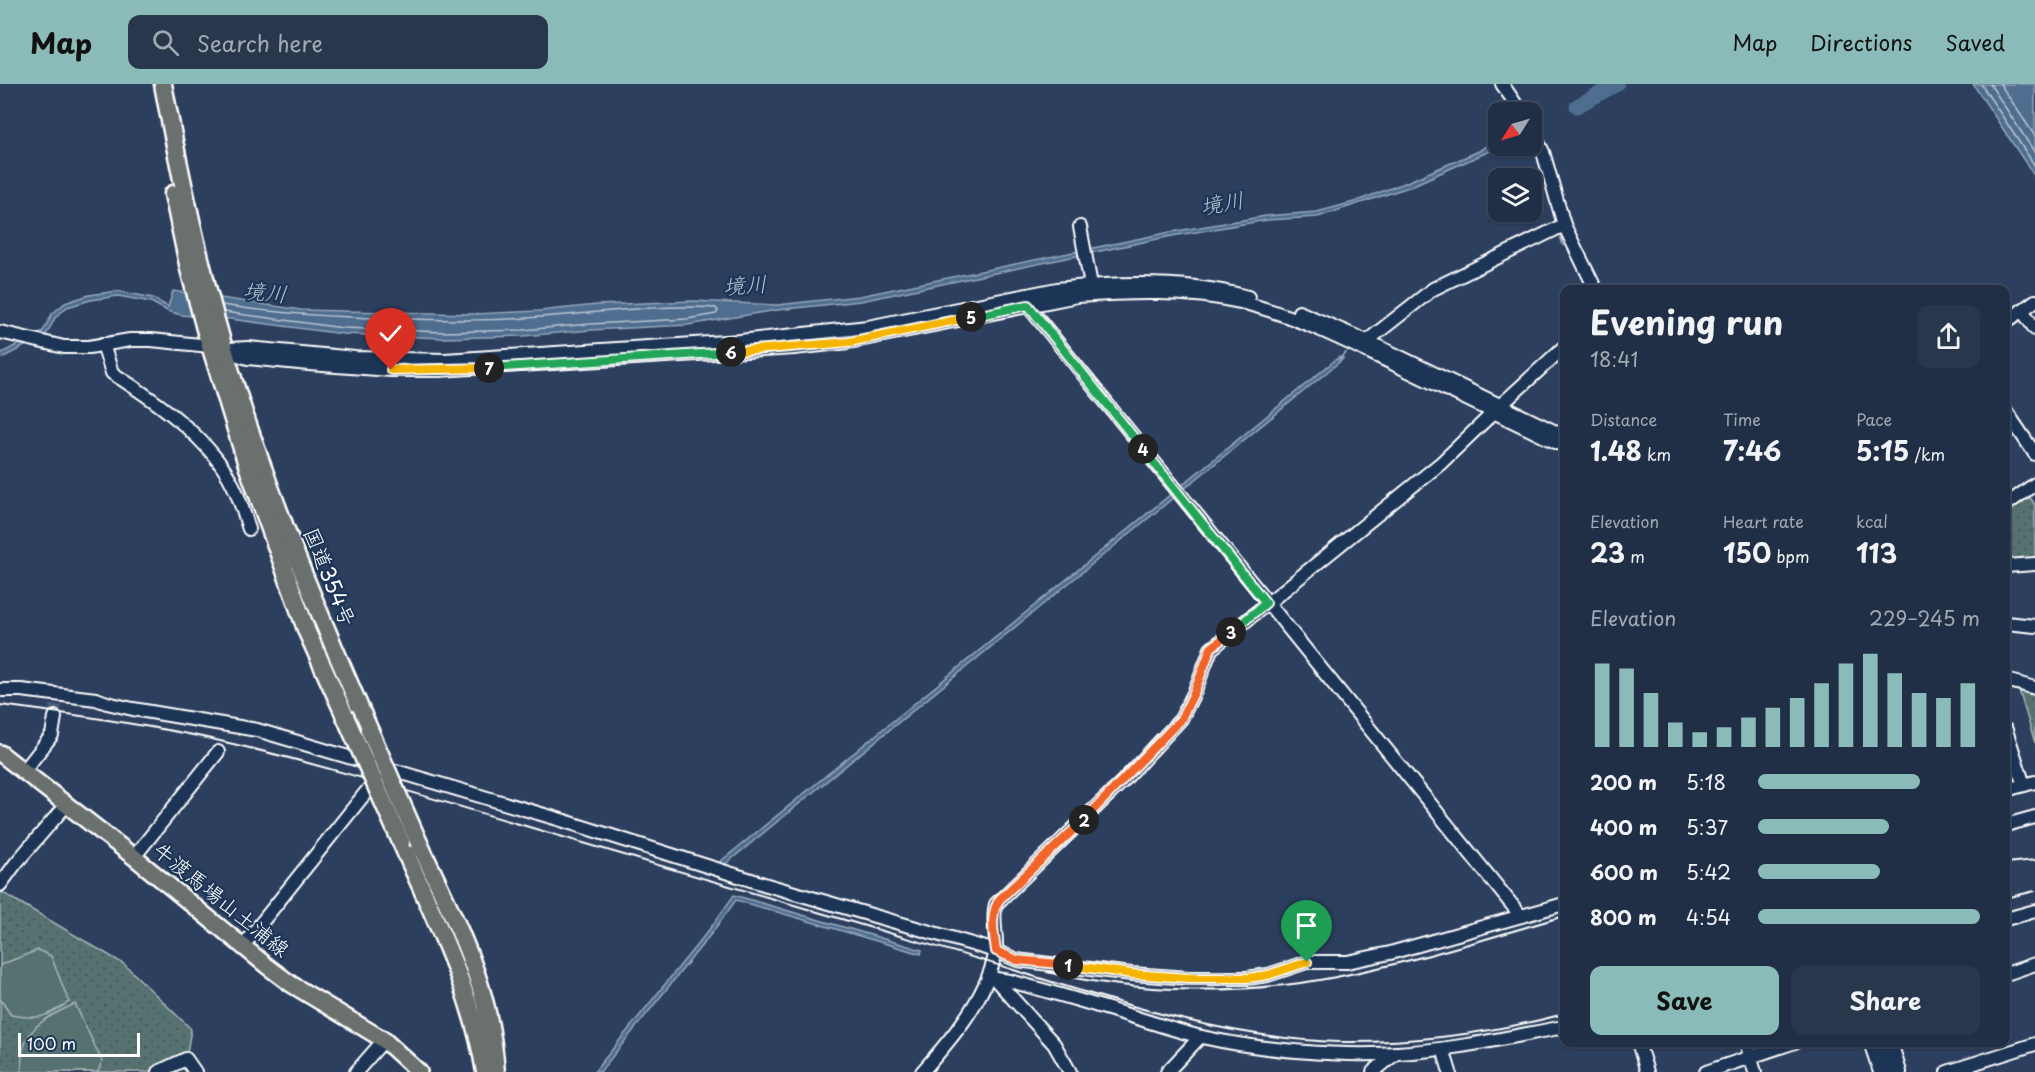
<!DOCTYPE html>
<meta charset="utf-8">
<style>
:root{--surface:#212f46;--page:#29374d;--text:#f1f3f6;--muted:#a2a9b3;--line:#3e4a5f;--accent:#8bbbb9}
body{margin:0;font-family:"Playpen Sans","Klee One",sans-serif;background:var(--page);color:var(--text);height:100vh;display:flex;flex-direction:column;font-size:22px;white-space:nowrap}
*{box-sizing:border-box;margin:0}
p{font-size:20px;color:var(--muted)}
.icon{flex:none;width:33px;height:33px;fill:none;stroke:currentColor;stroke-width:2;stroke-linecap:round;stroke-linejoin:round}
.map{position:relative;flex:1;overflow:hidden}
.drawer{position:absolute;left:1560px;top:201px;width:450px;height:762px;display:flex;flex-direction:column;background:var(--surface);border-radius:12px;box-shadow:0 2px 4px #0004,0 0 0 2px var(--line)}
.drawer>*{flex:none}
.needle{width:39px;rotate:233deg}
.buttons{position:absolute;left:1488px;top:18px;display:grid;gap:12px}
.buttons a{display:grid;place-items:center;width:54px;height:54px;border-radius:12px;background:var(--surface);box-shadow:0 2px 4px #0004,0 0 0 2px var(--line);font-size:30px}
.scale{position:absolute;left:18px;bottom:15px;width:122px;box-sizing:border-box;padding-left:6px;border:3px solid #fff;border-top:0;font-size:16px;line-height:21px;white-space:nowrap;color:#fff;-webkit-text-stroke:4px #1d3557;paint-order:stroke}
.pin{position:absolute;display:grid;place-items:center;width:51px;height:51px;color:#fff;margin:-62px -26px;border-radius:50% 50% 50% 0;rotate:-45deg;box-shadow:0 0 6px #0007}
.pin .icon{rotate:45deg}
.km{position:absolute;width:30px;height:30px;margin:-15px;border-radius:50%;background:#222;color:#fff;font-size:16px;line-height:30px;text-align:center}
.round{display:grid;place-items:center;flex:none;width:63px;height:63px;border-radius:12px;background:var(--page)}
.summary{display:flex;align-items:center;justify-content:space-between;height:102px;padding:0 30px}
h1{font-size:33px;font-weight:700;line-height:45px}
.figures{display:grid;grid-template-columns:repeat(3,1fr);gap:9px;height:102px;padding:6px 30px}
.figures div{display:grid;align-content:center}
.figures b{font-size:26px;font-weight:700}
.figures small{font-size:16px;font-weight:400}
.figures p{font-size:16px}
.chart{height:168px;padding:12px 30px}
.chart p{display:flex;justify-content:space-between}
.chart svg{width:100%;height:108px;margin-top:6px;stroke:var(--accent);stroke-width:6}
.action{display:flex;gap:12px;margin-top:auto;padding:12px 30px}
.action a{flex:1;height:69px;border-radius:12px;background:var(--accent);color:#111;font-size:24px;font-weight:700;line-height:69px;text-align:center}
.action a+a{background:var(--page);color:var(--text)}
ul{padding:0 30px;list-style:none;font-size:20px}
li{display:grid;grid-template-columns:96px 72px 1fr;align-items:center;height:45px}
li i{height:15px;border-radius:8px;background:var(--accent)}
header{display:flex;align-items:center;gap:36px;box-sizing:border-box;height:84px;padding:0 30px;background:var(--accent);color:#111}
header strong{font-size:28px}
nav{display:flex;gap:33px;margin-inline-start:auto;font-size:21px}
.search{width:420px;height:54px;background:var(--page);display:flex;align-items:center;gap:15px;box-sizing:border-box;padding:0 21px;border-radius:12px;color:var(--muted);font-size:22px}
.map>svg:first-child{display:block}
</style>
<header>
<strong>Map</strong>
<div class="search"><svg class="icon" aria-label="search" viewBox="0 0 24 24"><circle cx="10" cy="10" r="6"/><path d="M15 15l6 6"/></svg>Search here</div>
<nav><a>Map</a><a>Directions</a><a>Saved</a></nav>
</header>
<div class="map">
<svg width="2035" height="988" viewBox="0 0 2035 988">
<defs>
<pattern id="grass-dots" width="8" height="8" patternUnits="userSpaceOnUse" patternTransform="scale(1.5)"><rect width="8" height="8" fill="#557271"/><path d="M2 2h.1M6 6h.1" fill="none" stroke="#4f5959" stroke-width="1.8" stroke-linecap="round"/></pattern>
</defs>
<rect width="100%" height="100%" fill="#2c3f5e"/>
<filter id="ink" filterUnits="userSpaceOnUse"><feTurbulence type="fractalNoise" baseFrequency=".0167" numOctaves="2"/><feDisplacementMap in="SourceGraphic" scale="12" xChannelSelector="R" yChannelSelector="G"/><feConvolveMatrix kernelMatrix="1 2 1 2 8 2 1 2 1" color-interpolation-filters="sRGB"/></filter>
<g filter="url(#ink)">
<g fill="url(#grass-dots)" stroke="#aab8b8" stroke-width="1.5">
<polygon points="2028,410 2035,421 2035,476 2006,478 2006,426"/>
<polygon points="2019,606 2035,610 2035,659"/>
<polygon points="0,807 124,880 191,945 186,975 158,988 0,988"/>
</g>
<g fill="#557271" stroke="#aab8b8" stroke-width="1.5">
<path d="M38,866l13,6 18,46c-25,16 -28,18 -58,13l-11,-16v-34z"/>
<path d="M75,920l27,57 -4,11h-76c-4,-41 20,-53 53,-68z"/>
</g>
<g fill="#4f6d8f" stroke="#95a7bc" stroke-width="1.5">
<polygon points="1973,0 2035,0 2035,93"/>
<polygon points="1498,53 1498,62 1501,62 1409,103 1318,133 1267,136 1172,152 861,217 777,226 688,241 591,246 523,252 443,254 343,250 230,235 181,231 167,227 151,218 118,212 91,216 67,223 55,234 46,251 0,275 0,270 43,247 52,230 65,219 89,211 118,207 153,214 168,223 173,207 301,226 475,230 539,227 597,221 693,217 777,221 860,212 1171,148 1266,132 1317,128 1354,118 1407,98 1479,67"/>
<polygon points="1339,273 1343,275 723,782 720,778"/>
<polygon points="734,811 922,866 921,870 736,816 715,845 600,988 594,988 712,842"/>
</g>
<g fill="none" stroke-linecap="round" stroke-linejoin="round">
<g stroke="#b9c5d2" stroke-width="1.5">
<polyline points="1981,0 2035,82"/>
<polyline points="1990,0 2035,69"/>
<polyline points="2000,0 2035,52"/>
<path d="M222,221c64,10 125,13 190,14 42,1 84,2 127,-2 59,-4 117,-13 177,-9l2,3 -2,3 -29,5 -97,5 -67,6 -80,2 -100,-4 -119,-16"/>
</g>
<g stroke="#95a7bc" stroke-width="2">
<polyline points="1561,154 1563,161"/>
<polyline points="1339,276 1346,269"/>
</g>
<polyline stroke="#4f6d8f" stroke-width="15" points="1577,22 1617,0"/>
<polyline stroke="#4c5c76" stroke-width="12" stroke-dasharray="12 6" stroke-linecap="butt" points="55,633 56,616"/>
<defs>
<g id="minor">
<polyline points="1502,0 1521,28"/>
<polyline points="1532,47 1543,68 1564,141 1596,206"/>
<polyline points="1080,143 1091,201"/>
<polyline points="1024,217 1521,832"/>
<polyline points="2022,226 2035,245"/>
<polyline points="1299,228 1367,257 1564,352"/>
<polyline points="2006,238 2035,217"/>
<path d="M0,248l64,15h25l41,-7h21l59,6 38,12 61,6 82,6h48l355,-22 55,-6 228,-46c53,-4 111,-6 163,6 55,13 105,39 156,63 56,27 112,54 168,81"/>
<polyline points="1367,257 1433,205 1564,141"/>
<path d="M103,260l9,29c43,27 98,65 121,112 7,14 11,29 16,44"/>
<path d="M229,265l19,-1 107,10 90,2 295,-19 128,-14 189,-38c62,-7 130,-9 191,8"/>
<polyline points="1499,327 1501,321 1564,263"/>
<polyline points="2006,327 2035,370"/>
<polyline points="2006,421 2035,400"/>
<polyline points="2006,482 2035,480"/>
<polyline points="2006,539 2035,542"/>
<polyline points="2006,596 2035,604"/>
<polyline points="0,606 21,606 96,615 107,619 133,625 257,646 558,735 767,801 996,867 1017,876 1132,890 1189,894 1247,894 1268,891 1307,878 1347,878 1390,869 1564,820"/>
<polyline points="2006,646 2024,701 2035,698"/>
<polyline points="24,687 52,651 55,633"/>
<polyline points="2006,706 2024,701"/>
<polyline points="2006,741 2035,733"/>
<polyline points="134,773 218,668"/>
<polyline points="0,801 16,779 67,720"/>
<polyline points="2006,835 2035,827"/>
<polyline points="242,863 367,707"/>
<polyline points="2006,890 2035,880"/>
<polyline points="994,894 1054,960 1070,988"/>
<path d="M996,895l14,2c29,8 59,16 88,25 35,10 70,23 104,31 57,13 138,20 196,16 56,-3 111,-16 166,-26"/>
<polyline points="1638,958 1647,988"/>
<polyline points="1746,958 1755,988"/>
<polyline points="1870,958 1880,988"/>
<polyline points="1881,958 1891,988"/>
<polyline points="1891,958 1900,988"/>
<polyline points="1443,965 1450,988"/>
<polyline points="158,988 186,975 195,988"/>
<polyline points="356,988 384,956"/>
<path d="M922,988c30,-34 63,-72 73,-117 4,-17 -4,-34 1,-51l127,-123 58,-62 13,-26 17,-44 230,-186 53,-51 2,-6"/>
<polyline points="1167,988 1200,953"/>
<polyline points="1373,988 1396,969"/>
<polyline points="1706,988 1795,958"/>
<polyline points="1947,988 2035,960"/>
</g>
<polyline id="major" points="0,669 134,773 267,882 291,900 384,956 419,988"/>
<g id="highway">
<path d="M163,0c19,102 41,203 72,301 37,118 85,231 134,344"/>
<polyline points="173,110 189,185 205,245 247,381 307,548 344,630"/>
<path d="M401,758c33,76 71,149 84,230"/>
<path d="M419,759c22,48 47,96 62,146 8,27 13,55 15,83"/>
</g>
</defs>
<use href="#minor" stroke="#fff" stroke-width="16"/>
<use href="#major" stroke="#fff" stroke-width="20"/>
<use href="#highway" stroke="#fff" stroke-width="21"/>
<use href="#minor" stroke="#1d3557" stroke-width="12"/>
<use href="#major" stroke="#6a706d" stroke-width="15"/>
<use href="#highway" stroke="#6a706d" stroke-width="16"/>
<g stroke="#fff" stroke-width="2">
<path d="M0,621c72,9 145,19 216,35 100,23 198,53 296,82 109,32 218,64 326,96 60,18 120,34 179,53 105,33 212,68 323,71 76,1 152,-9 224,-28"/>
<polyline points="2006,779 2035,776"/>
<polyline points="2006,814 2035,807"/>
<path d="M1047,888c90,22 198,23 289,5 77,-15 153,-39 228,-61"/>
</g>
<defs>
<g id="highway-bridge">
<polyline points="344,630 401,758"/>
<polyline points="369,645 419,759"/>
</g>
</defs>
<use href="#highway-bridge" stroke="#fff" stroke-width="21" stroke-linecap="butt"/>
<use href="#highway-bridge" stroke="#6a706d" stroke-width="16"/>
</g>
</g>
<g fill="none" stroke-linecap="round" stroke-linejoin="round" filter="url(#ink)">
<defs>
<polyline id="split-1" points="1068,881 1132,890 1189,894 1248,894 1268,891 1307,878"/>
<path id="split-2" d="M1068,881l-51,-5 -21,-9c-2,-17 -7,-38 4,-52l84,-79"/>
<polyline id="split-3" points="1084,736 1181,635 1194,609 1211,564 1231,548"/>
<polyline id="split-4" points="1143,365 1266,519 1231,548"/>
<polyline id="split-5" points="971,233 1028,221 1143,365"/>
<polyline id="split-6" points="731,268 849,258 971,233"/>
<polyline id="split-7" points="489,284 731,268"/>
<polyline id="split-8" points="391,286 489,284"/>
</defs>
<use href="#split-1" stroke="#fff" stroke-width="12"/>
<use href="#split-2" stroke="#fff" stroke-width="12"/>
<use href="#split-3" stroke="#fff" stroke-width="12"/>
<use href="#split-4" stroke="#fff" stroke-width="12"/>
<use href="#split-5" stroke="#fff" stroke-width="12"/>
<use href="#split-6" stroke="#fff" stroke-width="12"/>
<use href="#split-7" stroke="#fff" stroke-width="12"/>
<use href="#split-8" stroke="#fff" stroke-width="12"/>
<use href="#split-1" stroke="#f5b400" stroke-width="8"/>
<use href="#split-2" stroke="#f0652b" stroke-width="8"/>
<use href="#split-3" stroke="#f0652b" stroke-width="8"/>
<use href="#split-4" stroke="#22a559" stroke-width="8"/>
<use href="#split-5" stroke="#22a559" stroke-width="8"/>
<use href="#split-6" stroke="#f5b400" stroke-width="8"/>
<use href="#split-7" stroke="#22a559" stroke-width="8"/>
<use href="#split-8" stroke="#f5b400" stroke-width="8"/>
</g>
<g text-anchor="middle" stroke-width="4.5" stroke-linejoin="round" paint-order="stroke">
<g font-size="21" fill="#fff" stroke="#1d3557">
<text transform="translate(329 493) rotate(68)" y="7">国道354号</text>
<text transform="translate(221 816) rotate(39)" y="7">牛渡馬場山土浦線</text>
</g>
<g font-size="22" font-style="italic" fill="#b9c5d2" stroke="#1d3557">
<text transform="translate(1222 119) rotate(-10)" y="8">境川</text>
<text transform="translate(745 201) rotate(-4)" y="8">境川</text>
<text transform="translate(265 208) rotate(6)" y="8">境川</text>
</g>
</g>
</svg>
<div class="buttons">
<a><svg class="needle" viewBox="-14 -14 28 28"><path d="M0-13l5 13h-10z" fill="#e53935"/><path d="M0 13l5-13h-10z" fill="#a2a9b3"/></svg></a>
<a><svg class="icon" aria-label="layers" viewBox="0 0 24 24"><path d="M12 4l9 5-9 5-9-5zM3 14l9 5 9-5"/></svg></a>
</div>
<div class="scale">100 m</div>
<div class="pin" style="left:1307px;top:878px;background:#1e9e55"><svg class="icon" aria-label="arrive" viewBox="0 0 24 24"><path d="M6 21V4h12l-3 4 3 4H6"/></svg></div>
<div class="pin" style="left:391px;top:286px;background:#d93025"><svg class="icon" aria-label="check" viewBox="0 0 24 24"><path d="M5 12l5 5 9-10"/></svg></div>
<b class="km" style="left:1068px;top:881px">1</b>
<b class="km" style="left:1084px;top:736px">2</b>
<b class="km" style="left:1231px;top:548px">3</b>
<b class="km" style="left:1143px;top:365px">4</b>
<b class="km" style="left:971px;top:233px">5</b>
<b class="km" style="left:731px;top:268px">6</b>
<b class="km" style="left:489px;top:284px">7</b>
<section class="drawer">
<div class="summary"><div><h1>Evening run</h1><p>18:41</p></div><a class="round"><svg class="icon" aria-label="share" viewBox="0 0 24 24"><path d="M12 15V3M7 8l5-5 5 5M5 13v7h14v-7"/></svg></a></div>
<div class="figures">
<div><p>Distance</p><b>1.48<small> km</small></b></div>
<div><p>Time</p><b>7:46</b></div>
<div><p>Pace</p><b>5:15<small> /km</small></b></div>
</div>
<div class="figures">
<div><p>Elevation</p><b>23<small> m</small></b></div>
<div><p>Heart rate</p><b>150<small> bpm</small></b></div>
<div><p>kcal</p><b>113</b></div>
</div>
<div class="chart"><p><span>Elevation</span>229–245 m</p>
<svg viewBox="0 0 160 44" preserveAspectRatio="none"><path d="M5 44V10M15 44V12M25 44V22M35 44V34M45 44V38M55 44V36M65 44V32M75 44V28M85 44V24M95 44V18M105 44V10M115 44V6M125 44V14M135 44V22M145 44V24M155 44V18"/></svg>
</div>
<ul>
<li><b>200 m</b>5:18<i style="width:73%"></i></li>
<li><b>400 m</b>5:37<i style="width:59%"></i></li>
<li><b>600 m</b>5:42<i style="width:55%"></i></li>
<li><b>800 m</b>4:54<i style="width:100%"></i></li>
</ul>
<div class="action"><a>Save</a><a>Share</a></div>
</section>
</div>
